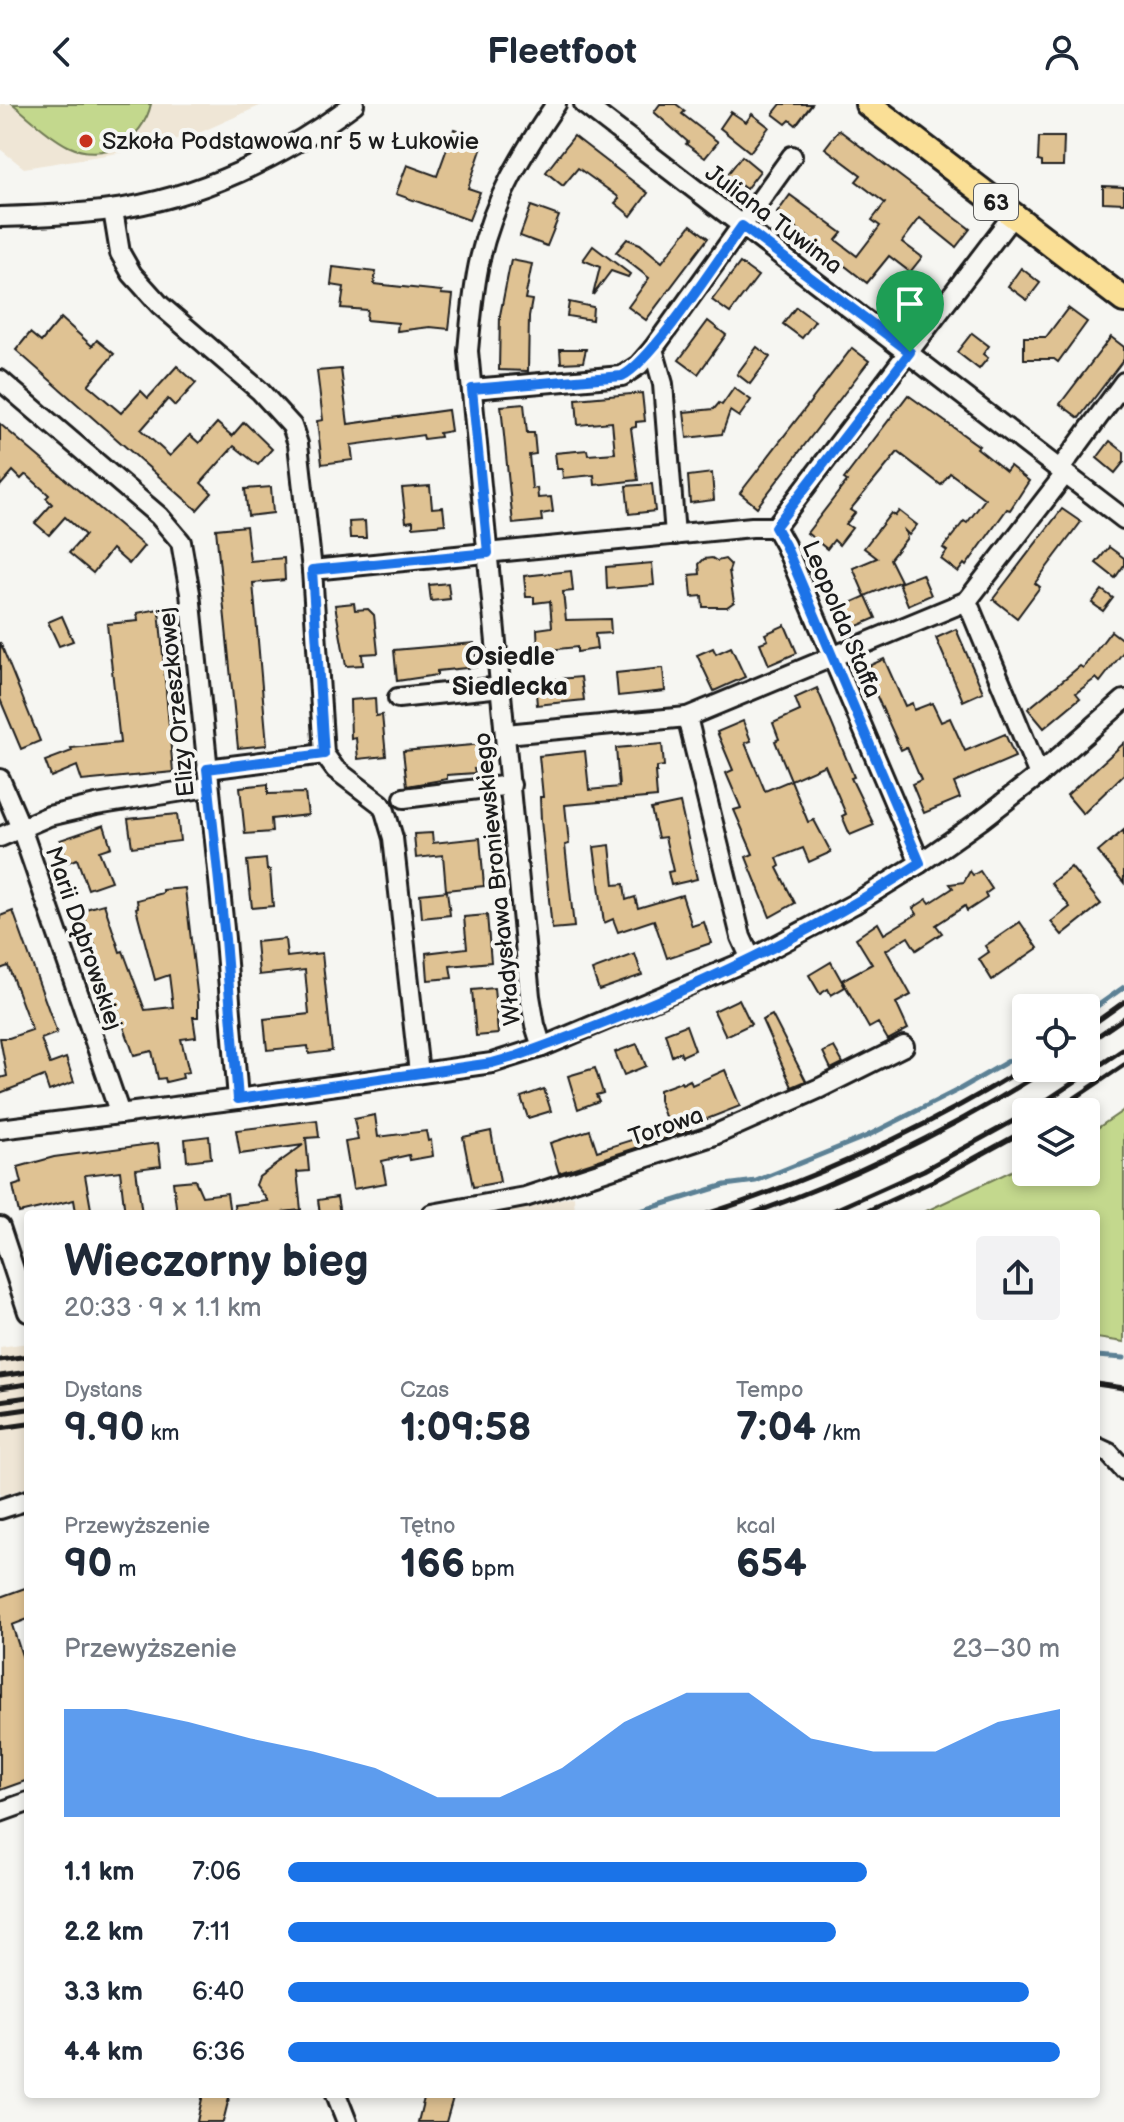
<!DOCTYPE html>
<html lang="pl">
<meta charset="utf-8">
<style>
:root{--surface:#fff;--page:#f2f2f3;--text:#1f2937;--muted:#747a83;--accent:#1a73e8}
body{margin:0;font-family:"Balsamiq Sans",sans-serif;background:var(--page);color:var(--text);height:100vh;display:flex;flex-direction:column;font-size:30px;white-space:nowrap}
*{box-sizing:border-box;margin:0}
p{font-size:26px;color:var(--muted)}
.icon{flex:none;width:44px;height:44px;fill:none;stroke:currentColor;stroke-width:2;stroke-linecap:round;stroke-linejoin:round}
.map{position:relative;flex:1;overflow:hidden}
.panel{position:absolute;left:24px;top:1106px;width:1076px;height:888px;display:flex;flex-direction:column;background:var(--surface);border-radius:8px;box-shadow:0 4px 12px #0003}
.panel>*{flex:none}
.tools{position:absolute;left:1012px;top:890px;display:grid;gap:16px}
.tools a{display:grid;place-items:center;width:88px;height:88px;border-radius:8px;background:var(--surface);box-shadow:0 4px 12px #0003;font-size:40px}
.pin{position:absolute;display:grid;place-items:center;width:68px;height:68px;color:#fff;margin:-82px -34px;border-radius:50% 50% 50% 0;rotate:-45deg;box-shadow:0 0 8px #0007}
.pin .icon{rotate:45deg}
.round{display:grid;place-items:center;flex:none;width:84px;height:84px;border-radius:8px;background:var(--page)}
.head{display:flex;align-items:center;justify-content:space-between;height:136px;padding:0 40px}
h1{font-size:44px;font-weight:800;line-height:60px}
.figures{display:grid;grid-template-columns:repeat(3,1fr);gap:12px;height:136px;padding:8px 40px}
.figures div{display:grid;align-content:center}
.figures b{font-size:40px;font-weight:800}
.figures small{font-size:22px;font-weight:400}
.figures p{font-size:22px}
.chart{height:224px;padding:16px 40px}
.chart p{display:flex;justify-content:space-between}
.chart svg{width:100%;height:144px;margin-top:8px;fill:var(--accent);opacity:.7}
ul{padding:0 40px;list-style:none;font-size:26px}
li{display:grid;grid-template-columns:128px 96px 1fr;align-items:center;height:60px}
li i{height:20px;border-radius:10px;background:var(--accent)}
header{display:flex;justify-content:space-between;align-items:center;height:104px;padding:0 40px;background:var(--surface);font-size:36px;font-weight:800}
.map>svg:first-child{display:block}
</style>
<header><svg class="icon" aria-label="back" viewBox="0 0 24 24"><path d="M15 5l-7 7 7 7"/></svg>Fleetfoot<svg class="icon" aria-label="person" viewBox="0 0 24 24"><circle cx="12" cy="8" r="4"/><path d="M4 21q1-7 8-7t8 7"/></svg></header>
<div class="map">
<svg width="1124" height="2018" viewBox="0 0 1124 2018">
<rect width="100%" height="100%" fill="#f6f6f2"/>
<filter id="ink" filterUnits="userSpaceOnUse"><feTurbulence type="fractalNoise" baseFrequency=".0125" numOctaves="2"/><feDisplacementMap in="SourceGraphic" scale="16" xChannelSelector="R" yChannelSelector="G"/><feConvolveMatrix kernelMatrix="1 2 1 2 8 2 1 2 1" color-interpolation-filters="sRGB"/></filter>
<g filter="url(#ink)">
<g fill="#efe6d6">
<polygon points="0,0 264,0 199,29 143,45 24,64 0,45"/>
<polygon points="574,1092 575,1110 491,1110"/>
<polygon points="28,1239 28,1383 0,1392 0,1243"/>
</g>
<g fill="#c3d88d" stroke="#707a54" stroke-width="2">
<path d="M13,0h138c-8,37 -48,59 -83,42 -20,-10 -38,-28 -55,-42z"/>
<polygon points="1124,1006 1124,1238 1096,1234 1096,1110 920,1110 1026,1060 1026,1068 1086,1068 1086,1032"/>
</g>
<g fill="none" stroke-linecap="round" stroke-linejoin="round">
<g stroke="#5c8195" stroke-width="5">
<polyline points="1086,910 1124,883"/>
<polyline points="631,1110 725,1081 756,1077 867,1032 960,985 1026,947"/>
<polyline points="1096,1252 1124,1254"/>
</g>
</g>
<g fill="#dfc293" stroke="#1c1c1c" stroke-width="2">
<polygon points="660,0 676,0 685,7 682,10 718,38 705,54 686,40 688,38 654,8"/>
<polygon points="781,0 812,0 796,21 790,16 786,20 773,10"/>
<polygon points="731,8 746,18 752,10 769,23 750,48 720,24"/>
<polygon points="454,25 478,33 476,41 482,43 468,84 480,88 469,116 396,90 407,61 437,72"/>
<polygon points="839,26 970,125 956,143 920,114 902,138 922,153 910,168 889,152 867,179 777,109 790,91 842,129 836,136 857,152 880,122 872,116 885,99 856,77 861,71 825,44"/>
<polygon points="574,32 648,89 631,112 615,99 619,95 617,92 578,64 563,82 546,68"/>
<polygon points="1039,33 1064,33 1063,62 1042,62 1042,58 1038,57"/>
<polygon points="742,52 760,67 746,85 727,71"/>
<polygon points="1103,82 1124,83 1124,99 1103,98"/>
<polygon points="531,102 559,112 547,142 520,132"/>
<polygon points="691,121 708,134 646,216 628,203 649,174 616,148 627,135 640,140 662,158"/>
<polygon points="593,142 630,170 628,173 611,167 593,191 600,163 583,156"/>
<polygon points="511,156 532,160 525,195 532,196 529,212 528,267 499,266 500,211"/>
<polygon points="740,159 758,172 730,209 712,196"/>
<polygon points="333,163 376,168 374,180 442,187 441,190 453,191 449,225 430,223 397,227 398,219 366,216 367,206 341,204 344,183 331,181"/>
<polygon points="1021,164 1040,179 1027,196 1008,182"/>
<polygon points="902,178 920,192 907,209 889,195"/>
<polygon points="569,198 593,203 592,216 567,212"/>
<polygon points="796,203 815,217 802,234 783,220"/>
<polygon points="1068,204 1087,218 1058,258 1054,255 1024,255 1024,233 1046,233"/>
<polygon points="61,214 92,242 97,236 114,250 88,281 121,309 141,287 148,294 177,262 196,279 175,302 168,295 141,326 170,352 190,331 199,339 217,319 232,332 244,318 272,345 258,361 234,342 201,379 212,389 197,406 16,246 30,229 41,238"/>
<polygon points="708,217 726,231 698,270 679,256"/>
<polygon points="972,229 989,242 983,250 988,254 979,265 957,248"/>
<polygon points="1111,233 1124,243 1124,255 1079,314 1060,300"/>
<polygon points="757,243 770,253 750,280 737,270"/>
<polygon points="852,244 869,257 757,403 740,389"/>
<polygon points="560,245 586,245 583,258 561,259"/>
<polygon points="341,265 348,320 448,306 451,327 439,329 440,333 424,335 423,331 351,341 353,356 322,360 317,317 323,316 317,267"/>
<polygon points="734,284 751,296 739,313 730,307 722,330 687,334 684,308 714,305 719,299 722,301"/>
<polygon points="642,289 645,317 636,318 636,323 631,324 638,376 595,381 594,371 563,374 562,365 557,365 555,349 587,346 588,351 615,349 612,318 578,321 576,295"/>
<polygon points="908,291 979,342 977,344 1006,367 1010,362 1029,377 1010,406 1007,405 966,462 964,460 958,468 941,455 947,447 943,444 964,417 967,419 985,395 950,369 941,381 898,348 850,406 855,409 846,420 852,424 839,441 834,436 827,445 807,429 847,377 844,375"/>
<polygon points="524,300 527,329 534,329 536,350 529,351 532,385 537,384 538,394 551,393 553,408 541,410 542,417 513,420 501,302"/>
<polygon points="0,320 144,442 129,460 112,445 93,469 69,449 85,431 65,413 49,431 35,419 52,400 46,394 49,391 28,372 25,371 21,375 13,367 0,382"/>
<polygon points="1110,337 1124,348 1124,358 1115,369 1097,354"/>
<polygon points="712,369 714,396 690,399 688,372"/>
<polygon points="652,380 655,407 629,410 626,382"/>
<polygon points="430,382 432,404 443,403 445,420 413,423 413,417 406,418 402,384"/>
<polygon points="271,383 273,409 248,412 245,385"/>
<polygon points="1062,405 1081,418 1035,479 1040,483 1017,514 993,495"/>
<polygon points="899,407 917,421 909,431 905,427 907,434 890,455 901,477 865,492 853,464 877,454 864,444 891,409 895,412"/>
<polygon points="365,417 366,434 350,434 349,418"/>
<polygon points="246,422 250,457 284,454 285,476 253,479 267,641 238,644 216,425"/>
<polygon points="1109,443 1124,454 1124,461 1115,474 1096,459"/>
<polygon points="712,454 717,457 725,455 731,461 729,467 734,498 727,503 703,503 702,492 692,493 690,471 700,470 699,460 704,455"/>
<polygon points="652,459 654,481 607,485 606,463"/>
<polygon points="571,467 573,487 563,488 566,516 610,515 611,529 595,530 597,545 577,548 577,543 538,547 537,525 552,523 550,497 534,499 534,493 526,493 524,472"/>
<polygon points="922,470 931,491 908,501 899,479"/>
<polygon points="448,479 450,495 431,497 429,481"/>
<polygon points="1102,486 1113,494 1103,507 1092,499"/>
<polygon points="866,492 876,514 848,526 839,504"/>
<polygon points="354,499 355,506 368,505 374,511 378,549 362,550 363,561 346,562 335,501"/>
<polygon points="159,505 173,668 82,677 77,662 51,673 45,657 72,647 71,644 120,639 107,520 138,517 137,509"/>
<polygon points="62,512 73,537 59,542 48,518"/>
<polygon points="785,521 797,549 769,561 760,539 768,536 765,530"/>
<polygon points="956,525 983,588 963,597 936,534"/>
<polygon points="1111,527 1124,537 1124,547 1100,578 1096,574 1076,589 1080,594 1044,624 1028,605 1080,562 1083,564"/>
<polygon points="0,538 40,637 21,645 0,595"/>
<polygon points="474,539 476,563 437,567 437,571 397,577 394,546"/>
<polygon points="731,543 745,573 714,587 697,551 713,544 716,550"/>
<polygon points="884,555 905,602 912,599 914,606 932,599 941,618 950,614 965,647 1005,630 1015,653 954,679 960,694 924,709 912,680 921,676 907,643 901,646 864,564"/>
<polygon points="663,564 665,587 618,592 616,569"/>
<polygon points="581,573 584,596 537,601 535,577"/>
<polygon points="817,584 854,673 851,674 874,721 850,731 842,712 846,710 825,661 791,676 775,637 779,635 773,619 800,607 795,594"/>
<polygon points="375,594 376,612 382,611 386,652 358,655 356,634 351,635 350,596"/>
<polygon points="743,617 751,637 745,639 765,687 791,676 808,718 814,716 831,748 809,758 803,744 777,754 780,762 777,764 795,799 770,813 746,753 753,750 734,706 741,704 726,669 733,666 717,628"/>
<polygon points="1124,639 1124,670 1083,710 1067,691"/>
<polygon points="484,640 486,664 474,665 475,669 447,671 447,675 407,682 403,647"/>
<polygon points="662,640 664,662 657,663 657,668 655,668 657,693 565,701 569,740 565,741 574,823 552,825 541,716 540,693 543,693 539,652 585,647 589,686 619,683 616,644"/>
<polygon points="268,680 268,690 305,689 308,711 271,715 272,728 245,730 240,683"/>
<polygon points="680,699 697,775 671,781 668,768 673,767 665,733 658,734 651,705"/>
<polygon points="177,710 180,737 132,743 128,715"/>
<polygon points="104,721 111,743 99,747 111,777 88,785 77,755 68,758 60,736"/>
<polygon points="1124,726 1124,779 1098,748"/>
<polygon points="432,729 433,739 480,734 484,782 446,786 443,751 416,754 414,730"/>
<polygon points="610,741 614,781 624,780 626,796 635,793 638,804 682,791 692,822 704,818 711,839 667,854 654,816 618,828 613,815 604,819 594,743"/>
<polygon points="266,755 267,766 270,766 273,802 252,804 247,757"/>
<polygon points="1071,763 1101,800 1062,831 1051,818 1070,803 1051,779"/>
<polygon points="970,767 973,771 980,767 992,785 985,790 987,794 967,807 965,802 936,821 942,829 916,846 908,833 886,846 911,891 896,899 908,925 888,936 878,919 869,924 842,876 872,860 856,834 878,819 884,830 917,810 913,804 927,795 930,799 953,784 950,780 964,778"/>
<polygon points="185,784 198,897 198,913 193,913 196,933 181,935 189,968 182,969 183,974 166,978 165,974 158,975 152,947 134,951 82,806 104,800 120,848 123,847 145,906 173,903 169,871 155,876 136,804 138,803 137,796 163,789 163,786"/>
<polygon points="447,787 450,811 422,814 420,790"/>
<polygon points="13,807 57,929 41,935 50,960 66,954 74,978 49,987 44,972 0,989 0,974 7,972 0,934 9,934 32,926 8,862 0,865 0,812"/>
<polygon points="487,811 491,858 450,862 452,874 428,876 426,849 467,844 464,813"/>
<polygon points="1020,818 1038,844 992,876 979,855 989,848 985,842"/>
<polygon points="285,835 287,853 322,849 332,947 309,950 308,942 267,946 264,915 309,910 305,866 259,871 256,838"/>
<polygon points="635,850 642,871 599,886 592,866"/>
<polygon points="831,858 845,883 831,891 828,885 820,890 809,871"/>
<polygon points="494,884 498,930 476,932 472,886"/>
<polygon points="739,895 751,920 726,932 714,907"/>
<polygon points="772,911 806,977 792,983 762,916"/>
<polygon points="686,921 695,946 682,952 680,948 672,952 665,929"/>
<polygon points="637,940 646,962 624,971 615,948"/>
<polygon points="834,943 843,959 831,965 823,948"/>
<polygon points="595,964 603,989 596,991 599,997 578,1005 568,972"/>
<polygon points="725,966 740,1002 689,1022 691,1026 559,1069 550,1039 590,1026 597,1047 635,1035 633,1030 667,1018 659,996 659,986 681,978 682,980 690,976 692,981"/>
<polygon points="544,985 551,1007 528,1014 521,993"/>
<polygon points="375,1011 378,1033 426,1027 428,1037 431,1036 433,1052 410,1056 409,1051 382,1057 386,1079 353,1085 345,1038 358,1036 354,1015"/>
<polygon points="317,1016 319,1033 306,1034 309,1067 297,1068 301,1106 283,1108 283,1110 235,1110 234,1101 268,1097 256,1081 259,1073 303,1041 240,1050 236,1026"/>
<polygon points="491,1027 500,1078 473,1083 463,1033"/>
<polygon points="209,1032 211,1054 187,1057 185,1035"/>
<polygon points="158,1039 161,1062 136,1065 142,1110 125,1110 120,1067 85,1071 91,1105 76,1108 74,1096 19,1109 13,1082 22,1079 18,1063 54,1053"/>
<polygon points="195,1076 202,1092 227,1089 230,1110 177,1110 173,1078"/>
<polygon points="337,1093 340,1110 320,1110 318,1096"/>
<polygon points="28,1483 28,1515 12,1521 28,1570 28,1676 0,1686 0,1493"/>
<polygon points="203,1990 230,1990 223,2018 197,2018"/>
<polygon points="425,1990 454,1990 446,2018 418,2018"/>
</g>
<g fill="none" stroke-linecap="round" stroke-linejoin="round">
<defs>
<g id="minor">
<polyline points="584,0 1124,415"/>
<polyline points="113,106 120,149 132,170 160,201 260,287 292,322 298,340 312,466 324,650 335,665 381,700 385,707 393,734 419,969"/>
<path d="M0,113c37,-1 73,-2 110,-7 89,-12 173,-53 244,-106"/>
<polyline points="0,276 159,412 181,438 190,489 225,835 238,995"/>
<polyline points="472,285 622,272 639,261 653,245"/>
<polyline points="1060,365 1124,278"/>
<polyline points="775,423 1013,111"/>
<polyline points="675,431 663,280 653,245 792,52"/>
<polyline points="312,466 752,423 775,423 785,441 920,759"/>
<polyline points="398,594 501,583"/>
<polyline points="687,613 967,497"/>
<polyline points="506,630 687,613 741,833 751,855"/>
<polyline points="207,665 324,650"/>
<polyline points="1039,671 967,497 1065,370"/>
<polyline points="0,675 21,724 120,1010"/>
<polyline points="404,694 511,681"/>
<polyline points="0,733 49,712 96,701 208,683"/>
<path d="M542,943l-7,-22 -5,-29 -62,-645c3,-31 5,-62 12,-92 13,-58 43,-107 76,-155"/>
<polyline points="0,1025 238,995 492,959 542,943 751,855 854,800 920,759 981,716 1039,671 1124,596"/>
<polyline points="432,1110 525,1093 712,1032 820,984 904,942"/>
<polyline points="0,1123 28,1208"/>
<polyline points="1096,1343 1109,1349 1124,1366"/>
<polyline points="0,1405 28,1396"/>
<polyline points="0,1708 28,1698"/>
<polyline points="336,1990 347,2018"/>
</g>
<polyline id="major" points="868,0 1124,196"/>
</defs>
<use href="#minor" stroke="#1c1c1c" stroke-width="24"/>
<use href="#major" stroke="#1c1c1c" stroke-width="30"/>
<use href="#minor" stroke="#f6f6f2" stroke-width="18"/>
<use href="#major" stroke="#fadf96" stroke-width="24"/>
<g stroke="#1c1c1c" stroke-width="5">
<polyline points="1086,925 1124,898"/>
<polyline points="1086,940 1124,914"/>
<polyline points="1029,1008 1124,945"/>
<polyline points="1054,1008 1124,961"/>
<path d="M707,1110c111,-36 220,-86 319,-147"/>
<path d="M751,1110c105,-37 204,-87 298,-146"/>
<polyline points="826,1110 924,1066 1026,1010"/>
<polyline points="861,1110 933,1077 1026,1026"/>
<polyline points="0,1256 28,1252"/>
<polyline points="0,1272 28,1268"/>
<polyline points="1096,1280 1124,1284"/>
<polyline points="0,1284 28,1280"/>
<polyline points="0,1297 28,1293"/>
<polyline points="0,1309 28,1305"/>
<polyline points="0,1324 28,1320"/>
</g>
</g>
</g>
<g fill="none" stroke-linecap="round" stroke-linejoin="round" filter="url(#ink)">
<defs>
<path id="route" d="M742,122l168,126 -135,175 10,18 135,318c-125,82 -263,143 -403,193l-25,7 -254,36 -13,-160 -18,-170 117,-15 -12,-184 176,-17 -16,-164 150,-13c30,-14 97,-118 120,-150z"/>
</defs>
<use href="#route" stroke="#fff" stroke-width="16"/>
<use href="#route" stroke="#1a73e8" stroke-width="10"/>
</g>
<circle fill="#c8321e" stroke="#f6f6f2" stroke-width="3" cx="86" cy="37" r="8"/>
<g text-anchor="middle" stroke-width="8" stroke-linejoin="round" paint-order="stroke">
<rect fill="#f6f6f2" stroke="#5d5d5c" stroke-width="2" x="974" y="80" width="44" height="36" rx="6"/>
<g font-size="22" font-weight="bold" fill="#1c1c1c">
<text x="996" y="106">63</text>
</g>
<g font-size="24" fill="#1c1c1c" stroke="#f6f6f2" text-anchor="start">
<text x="102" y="45">Szkoła Podstawowa nr 5 w Łukowie</text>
</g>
<g font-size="24" fill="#1c1c1c" stroke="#f6f6f2">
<text transform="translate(774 115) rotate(37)" y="8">Juliana Tuwima</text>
<text transform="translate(842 515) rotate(67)" y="8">Leopolda Staffa</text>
<text transform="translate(176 598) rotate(-96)" y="8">Elizy Orzeszkowej</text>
<text transform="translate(497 775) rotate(-96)" y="8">Władysława Broniewskiego</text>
<text transform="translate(84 834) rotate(71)" y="8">Marii Dąbrowskiej</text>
<text transform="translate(666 1022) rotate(-19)" y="8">Torowa</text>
</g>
<g font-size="26" font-weight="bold" fill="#1c1c1c" stroke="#f6f6f2">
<text x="510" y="561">Osiedle<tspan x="510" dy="30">Siedlecka</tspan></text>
</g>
</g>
</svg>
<div class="tools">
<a><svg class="icon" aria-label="locate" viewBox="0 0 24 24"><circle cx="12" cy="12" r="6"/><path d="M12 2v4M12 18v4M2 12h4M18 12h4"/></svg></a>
<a><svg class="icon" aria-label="layers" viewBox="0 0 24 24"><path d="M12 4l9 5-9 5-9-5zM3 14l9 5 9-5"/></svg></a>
</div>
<div class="pin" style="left:910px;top:248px;background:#1e9e55"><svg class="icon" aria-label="arrive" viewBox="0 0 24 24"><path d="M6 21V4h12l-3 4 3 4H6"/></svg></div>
<section class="panel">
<div class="head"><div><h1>Wieczorny bieg</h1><p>20:33 · 9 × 1.1 km</p></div><a class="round"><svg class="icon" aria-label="share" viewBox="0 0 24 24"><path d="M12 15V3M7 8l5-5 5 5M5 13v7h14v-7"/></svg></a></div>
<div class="figures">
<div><p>Dystans</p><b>9.90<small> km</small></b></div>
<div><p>Czas</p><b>1:09:58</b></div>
<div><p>Tempo</p><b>7:04<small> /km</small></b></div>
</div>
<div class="figures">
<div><p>Przewyższenie</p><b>90<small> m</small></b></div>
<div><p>Tętno</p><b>166<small> bpm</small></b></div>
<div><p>kcal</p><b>654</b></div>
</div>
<div class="chart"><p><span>Przewyższenie</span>23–30 m</p>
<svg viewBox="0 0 160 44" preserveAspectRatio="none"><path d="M0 44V11L10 11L20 15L30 20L40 24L50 29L60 38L70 38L80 29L90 15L100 6L110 6L120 20L130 24L140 24L150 15L160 11V44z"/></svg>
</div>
<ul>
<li><b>1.1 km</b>7:06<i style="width:75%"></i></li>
<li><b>2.2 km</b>7:11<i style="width:71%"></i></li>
<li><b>3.3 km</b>6:40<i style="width:96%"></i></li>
<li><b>4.4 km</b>6:36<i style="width:100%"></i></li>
</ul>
</section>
</div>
